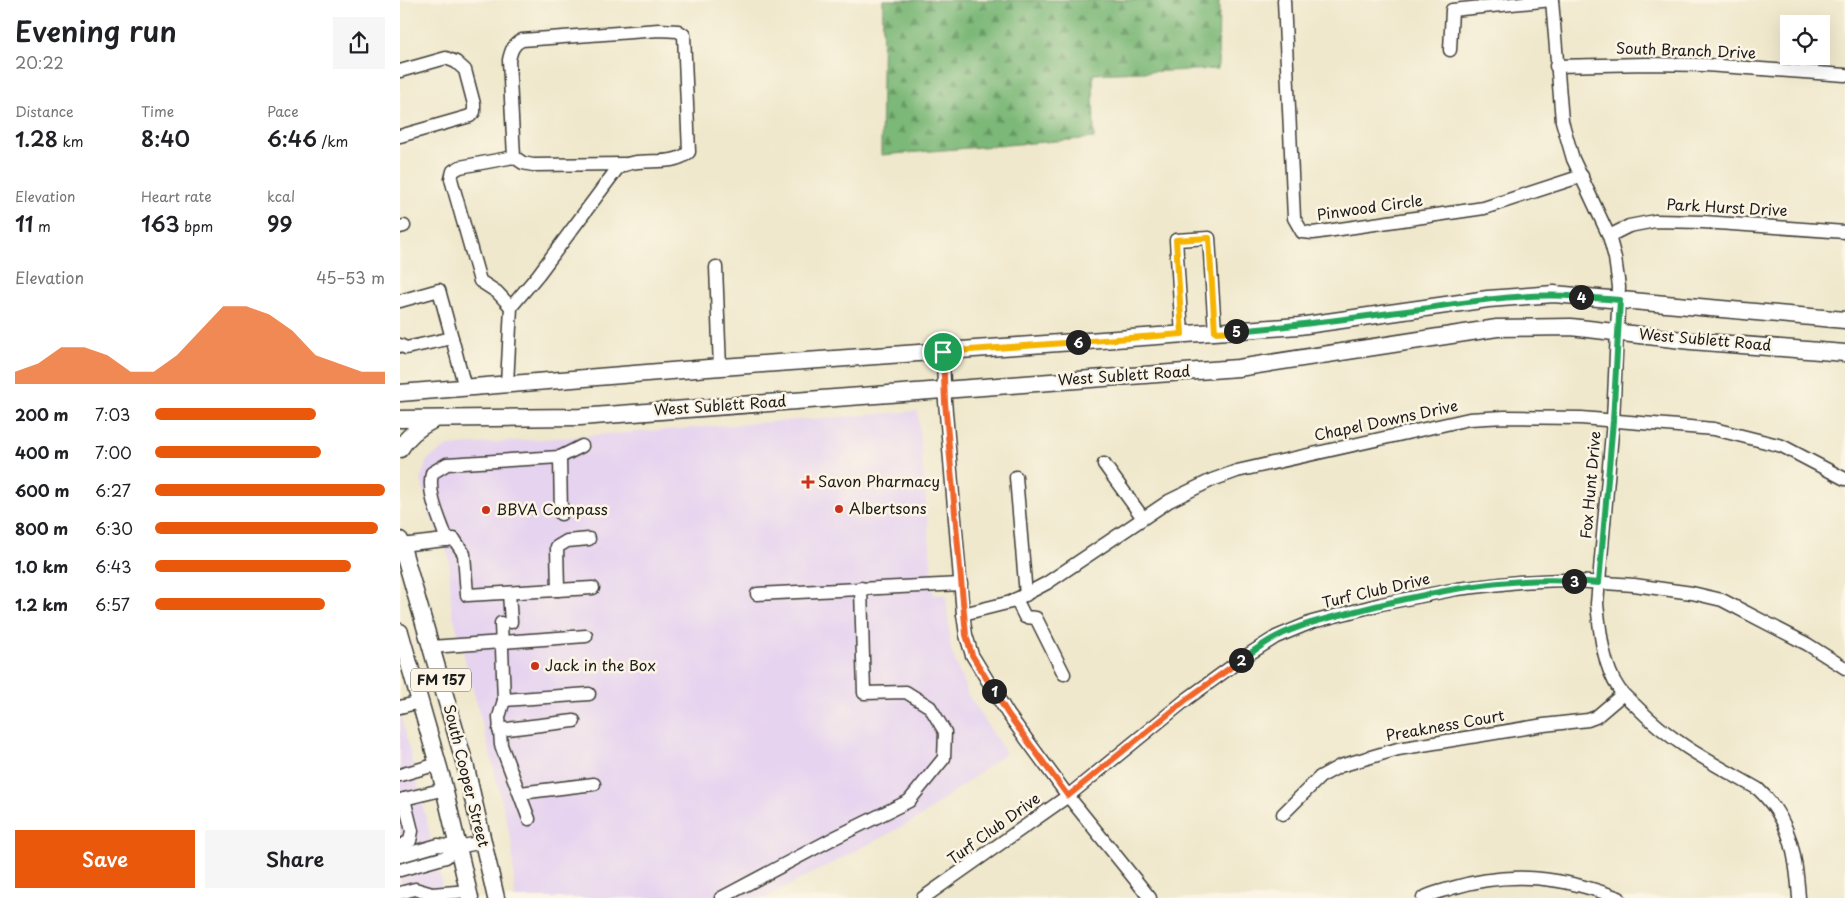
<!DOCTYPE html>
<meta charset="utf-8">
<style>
:root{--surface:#fff;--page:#f6f6f6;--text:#202124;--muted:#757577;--accent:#ea580c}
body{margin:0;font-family:"Playpen Sans",sans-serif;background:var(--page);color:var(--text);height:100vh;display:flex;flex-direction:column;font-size:19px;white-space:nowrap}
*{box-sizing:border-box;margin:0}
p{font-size:16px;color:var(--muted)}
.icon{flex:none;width:28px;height:28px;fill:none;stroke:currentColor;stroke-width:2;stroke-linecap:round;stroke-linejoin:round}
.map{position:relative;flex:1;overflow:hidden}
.sheet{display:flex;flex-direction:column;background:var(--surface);width:400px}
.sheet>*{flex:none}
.buttons{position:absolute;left:1380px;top:15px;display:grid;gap:10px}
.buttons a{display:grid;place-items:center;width:50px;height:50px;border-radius:0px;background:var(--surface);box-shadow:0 5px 20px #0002;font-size:25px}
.pin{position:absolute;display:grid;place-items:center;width:42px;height:42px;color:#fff;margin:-21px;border:2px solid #fff;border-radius:50%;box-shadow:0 1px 5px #0007}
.km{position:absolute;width:25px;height:25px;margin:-12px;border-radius:50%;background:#222;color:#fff;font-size:14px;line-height:25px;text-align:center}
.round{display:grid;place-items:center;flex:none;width:52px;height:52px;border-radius:0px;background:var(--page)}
.overview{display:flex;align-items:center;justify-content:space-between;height:85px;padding:0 15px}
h1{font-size:28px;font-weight:600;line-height:38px}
.metrics{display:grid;grid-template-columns:repeat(3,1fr);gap:8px;height:85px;padding:5px 15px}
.metrics div{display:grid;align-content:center}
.metrics b{font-size:21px;font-weight:600}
.metrics small{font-size:14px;font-weight:400}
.metrics p{font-size:14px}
.chart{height:140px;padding:10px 15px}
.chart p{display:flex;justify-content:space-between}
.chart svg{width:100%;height:90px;margin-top:5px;fill:var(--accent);opacity:.7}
.cta{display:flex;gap:10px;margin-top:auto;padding:10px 15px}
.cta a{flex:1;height:58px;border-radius:0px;background:var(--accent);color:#fff;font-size:20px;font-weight:600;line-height:58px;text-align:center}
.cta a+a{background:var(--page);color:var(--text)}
ul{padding:0 15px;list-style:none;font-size:16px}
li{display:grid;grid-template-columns:80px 60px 1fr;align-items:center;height:38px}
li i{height:12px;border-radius:6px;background:var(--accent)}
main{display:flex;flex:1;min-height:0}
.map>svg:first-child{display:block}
</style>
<main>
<section class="sheet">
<div class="overview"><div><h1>Evening run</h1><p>20:22</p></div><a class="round"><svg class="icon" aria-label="share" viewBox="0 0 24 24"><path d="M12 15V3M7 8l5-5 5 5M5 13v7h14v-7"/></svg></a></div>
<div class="metrics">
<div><p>Distance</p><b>1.28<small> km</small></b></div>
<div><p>Time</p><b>8:40</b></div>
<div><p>Pace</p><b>6:46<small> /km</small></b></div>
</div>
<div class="metrics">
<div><p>Elevation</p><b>11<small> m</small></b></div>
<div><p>Heart rate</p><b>163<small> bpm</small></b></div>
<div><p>kcal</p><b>99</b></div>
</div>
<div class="chart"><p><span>Elevation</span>45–53 m</p>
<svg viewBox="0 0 160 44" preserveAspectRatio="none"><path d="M0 44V38L10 34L20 26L30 26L40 30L50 38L60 38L70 30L80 18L90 6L100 6L110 10L120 18L130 30L140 34L150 38L160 38V44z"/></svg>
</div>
<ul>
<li><b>200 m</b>7:03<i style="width:70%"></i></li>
<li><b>400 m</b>7:00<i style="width:72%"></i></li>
<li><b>600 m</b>6:27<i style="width:100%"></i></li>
<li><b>800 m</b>6:30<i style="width:97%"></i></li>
<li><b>1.0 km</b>6:43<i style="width:85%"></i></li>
<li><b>1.2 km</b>6:57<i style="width:74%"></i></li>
</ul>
<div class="cta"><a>Save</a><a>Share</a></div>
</section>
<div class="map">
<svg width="1445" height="898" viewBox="0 0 1445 898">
<defs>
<pattern id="forest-firs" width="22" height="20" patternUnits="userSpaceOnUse" patternTransform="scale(1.25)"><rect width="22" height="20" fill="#7bb877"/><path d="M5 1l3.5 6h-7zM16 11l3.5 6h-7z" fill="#649561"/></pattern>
</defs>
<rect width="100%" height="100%" fill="#fcf5e5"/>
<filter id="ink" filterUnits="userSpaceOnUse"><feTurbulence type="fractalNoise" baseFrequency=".02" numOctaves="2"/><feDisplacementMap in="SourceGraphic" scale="10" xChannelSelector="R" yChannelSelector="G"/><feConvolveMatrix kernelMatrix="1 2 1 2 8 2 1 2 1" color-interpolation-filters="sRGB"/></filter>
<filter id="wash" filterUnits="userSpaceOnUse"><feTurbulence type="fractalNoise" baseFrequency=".0096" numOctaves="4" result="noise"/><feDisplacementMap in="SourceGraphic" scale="20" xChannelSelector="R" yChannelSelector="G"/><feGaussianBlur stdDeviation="1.12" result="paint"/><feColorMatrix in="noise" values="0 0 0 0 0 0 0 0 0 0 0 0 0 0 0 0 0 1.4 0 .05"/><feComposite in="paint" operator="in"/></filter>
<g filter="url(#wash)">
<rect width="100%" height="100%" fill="#efe8cc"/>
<g fill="#e6d3f0">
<polygon points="518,411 534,595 546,594 551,650 568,695 606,753 519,818 365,898 115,898 112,844 92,761 51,607 49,556 29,513 21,478 27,460 48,446"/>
<polygon points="0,711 40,876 44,898 0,898"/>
</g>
<polygon fill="url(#forest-firs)" stroke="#4c6a4a" points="483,0 819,0 818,69 693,74 694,138 481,155"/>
</g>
<g filter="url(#ink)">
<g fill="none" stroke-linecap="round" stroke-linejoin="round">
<defs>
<g id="minor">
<polyline points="884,0 894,218 902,232 913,233 1084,208 1182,176"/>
<path d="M1152,0l10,121 11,38 36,77 6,22 4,29 -6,134 -16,183c3,28 6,62 22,85 5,7 13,13 19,19 34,35 78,57 120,81 33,31 38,66 41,109"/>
<polyline points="1050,50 1052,10 1152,0"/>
<polyline points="1156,66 1247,64 1306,65 1445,75"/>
<polyline points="0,71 46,58 56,62 65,70 74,104 74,112 70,116 0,136"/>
<polyline points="0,227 4,226"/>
<polyline points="1209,236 1229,226 1255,221 1303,222 1445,232"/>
<polyline points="316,267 320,368"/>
<polyline points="0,301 39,290 52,338"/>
<polyline points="111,307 97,292 80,281 51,179 53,171 60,167 114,157"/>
<polyline points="782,335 776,240 809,238 815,332"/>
<polyline points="0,345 6,348 52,338 65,388"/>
<polyline points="543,352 544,389 563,614 566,635 572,655 608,714 668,796 750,898"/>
<path d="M107,384l4,-77 27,-32 79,-106c21,-15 53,0 72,-17l-5,-117 -6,-4 -19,-1 -137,10c-9,4 -11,11 -13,20l5,97 9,6 10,2 91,-1"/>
<polyline points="160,457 161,514"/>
<polyline points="704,464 743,518"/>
<polyline points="616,477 626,595"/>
<path d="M47,540c-7,-21 -20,-45 -15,-67l15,-9 113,-7 22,-11"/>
<polyline points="1,545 54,539 64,554 67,595 193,588"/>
<polyline points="158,590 157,547 167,541 189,539"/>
<polyline points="109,593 111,622"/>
<polyline points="357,594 561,584"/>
<polyline points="616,599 625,617 636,618 664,674"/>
<polyline points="563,614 611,602 647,583 769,501 812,480 837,471 1069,419 1105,417 1181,418 1314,429 1382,446 1445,479"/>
<polyline points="101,623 104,700 99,717 101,745 129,819"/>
<polyline points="31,647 186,636"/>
<polyline points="104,700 189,694"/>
<polyline points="0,707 20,702"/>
<polyline points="99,730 174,721"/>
<polyline points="0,775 38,764"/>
<polyline points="120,793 194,784"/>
<polyline points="0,800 45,789"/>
<polyline points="883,814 920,777 940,766 998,749 1144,725 1188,720 1196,717 1223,694"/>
<polyline points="0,846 10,841 12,831 4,799"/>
<polyline points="0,856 38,845 58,847 83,842"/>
<polyline points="0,870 46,857 58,847"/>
<polyline points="0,893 15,889 32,894 68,891"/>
<polyline points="321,898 434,838 509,801 544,758 545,732 530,707 506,692 464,693 461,588"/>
<polyline points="523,898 668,796 787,699 846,656 876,637 912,622 981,604 1057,589 1119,582 1161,580 1234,585 1292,593 1322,600 1407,644 1445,668"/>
<path d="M1023,898c9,-5 20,-7 29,-10 59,-18 111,-11 167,10"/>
</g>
<g id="major">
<polyline points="0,393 308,368 899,326 1088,299 1154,294 1445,320"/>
<polyline points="0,419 180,417 838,368 1097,328 1171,327 1291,341 1445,353"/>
<path d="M0,449c8,-14 19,-22 33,-29"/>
<polyline points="0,540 66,768 96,898"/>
<polyline points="0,632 41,775 70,898"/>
</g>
</defs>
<use href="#minor" stroke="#3c3b36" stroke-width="15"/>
<use href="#major" stroke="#3c3b36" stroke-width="19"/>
<use href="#minor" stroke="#fff" stroke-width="12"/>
<use href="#major" stroke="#fff" stroke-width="16"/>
</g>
</g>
<g fill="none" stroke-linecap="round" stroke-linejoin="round" filter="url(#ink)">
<defs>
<polyline id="split-1" points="543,352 545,402 566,635 572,655 594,691"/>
<polyline id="split-2" points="594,691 608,714 668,796 787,699 841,660"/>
<path id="split-3" d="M841,660c11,-8 23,-17 35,-23 25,-13 53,-19 80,-26 65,-17 151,-35 218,-30"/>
<polyline id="split-4" points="1174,581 1199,583 1213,421 1220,300 1181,297"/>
<path id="split-5" d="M836,331c62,-5 123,-14 185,-22 53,-8 106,-17 160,-12"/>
<polyline id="split-6" points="678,342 782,334 776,240 809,238 815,332 836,331"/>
<polyline id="split-7" points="543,352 678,342"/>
</defs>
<use href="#split-1" stroke="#fff" stroke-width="10"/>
<use href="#split-2" stroke="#fff" stroke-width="10"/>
<use href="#split-3" stroke="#fff" stroke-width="10"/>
<use href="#split-4" stroke="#fff" stroke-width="10"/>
<use href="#split-5" stroke="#fff" stroke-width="10"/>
<use href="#split-6" stroke="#fff" stroke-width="10"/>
<use href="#split-7" stroke="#fff" stroke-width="10"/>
<use href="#split-1" stroke="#f0652b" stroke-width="6"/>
<use href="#split-2" stroke="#f0652b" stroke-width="6"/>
<use href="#split-3" stroke="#22a559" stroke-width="6"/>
<use href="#split-4" stroke="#22a559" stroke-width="6"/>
<use href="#split-5" stroke="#22a559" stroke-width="6"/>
<use href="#split-6" stroke="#f5b400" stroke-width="6"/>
<use href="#split-7" stroke="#f5b400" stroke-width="6"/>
</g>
<g fill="#c8321e" stroke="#fcf5e5" stroke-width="2">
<path d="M405.5 474.5h5v5h5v5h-5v5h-5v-5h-5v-5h5z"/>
<circle cx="439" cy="509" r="5"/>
<circle cx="86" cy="510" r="5"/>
<circle cx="135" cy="666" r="5"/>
</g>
<g text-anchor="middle" stroke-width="5" stroke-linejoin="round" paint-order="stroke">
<rect fill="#fcf5e5" stroke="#5f5d58" stroke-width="1" x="11" y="668.5" width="60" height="23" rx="4"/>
<g font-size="14" font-weight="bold" fill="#1c1c1c">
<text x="41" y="685">FM 157</text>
</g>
<g font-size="15" fill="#1c1c1c" stroke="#fcf5e5">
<text transform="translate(1286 51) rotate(2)" y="5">South Branch Drive</text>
<text transform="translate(970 208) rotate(-8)" y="5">Pinwood Circle</text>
<text transform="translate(1327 208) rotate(3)" y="5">Park Hurst Drive</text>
<text transform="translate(1305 340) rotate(5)" y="5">West Sublett Road</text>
<text transform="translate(724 376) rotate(-4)" y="5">West Sublett Road</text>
<text transform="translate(320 406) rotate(-4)" y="5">West Sublett Road</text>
<text transform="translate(986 421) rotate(-12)" y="5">Chapel Downs Drive</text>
<text transform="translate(1191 485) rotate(-85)" y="5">Fox Hunt Drive</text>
<text transform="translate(976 591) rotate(-13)" y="5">Turf Club Drive</text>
<text transform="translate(1045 726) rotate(-10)" y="5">Preakness Court</text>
<text transform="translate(66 776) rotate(76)" y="5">South Cooper Street</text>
<text transform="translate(594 829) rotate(-36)" y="5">Turf Club Drive</text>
</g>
<g font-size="15" fill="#1c1c1c" stroke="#fcf5e5" text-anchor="start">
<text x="418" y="487">Savon Pharmacy</text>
<text x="449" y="514">Albertsons</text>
<text x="96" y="515">BBVA Compass</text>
<text x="145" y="671">Jack in the Box</text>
</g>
</g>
</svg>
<div class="buttons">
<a><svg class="icon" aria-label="locate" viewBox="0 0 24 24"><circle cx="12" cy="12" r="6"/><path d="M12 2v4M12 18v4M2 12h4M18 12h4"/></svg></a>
</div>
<div class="pin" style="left:543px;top:352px;background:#1e9e55"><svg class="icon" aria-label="arrive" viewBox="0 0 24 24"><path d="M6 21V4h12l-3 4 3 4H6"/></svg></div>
<b class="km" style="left:594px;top:691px">1</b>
<b class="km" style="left:841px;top:660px">2</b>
<b class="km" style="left:1174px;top:581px">3</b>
<b class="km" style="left:1181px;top:297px">4</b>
<b class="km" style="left:836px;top:331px">5</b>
<b class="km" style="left:678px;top:342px">6</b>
</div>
</main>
